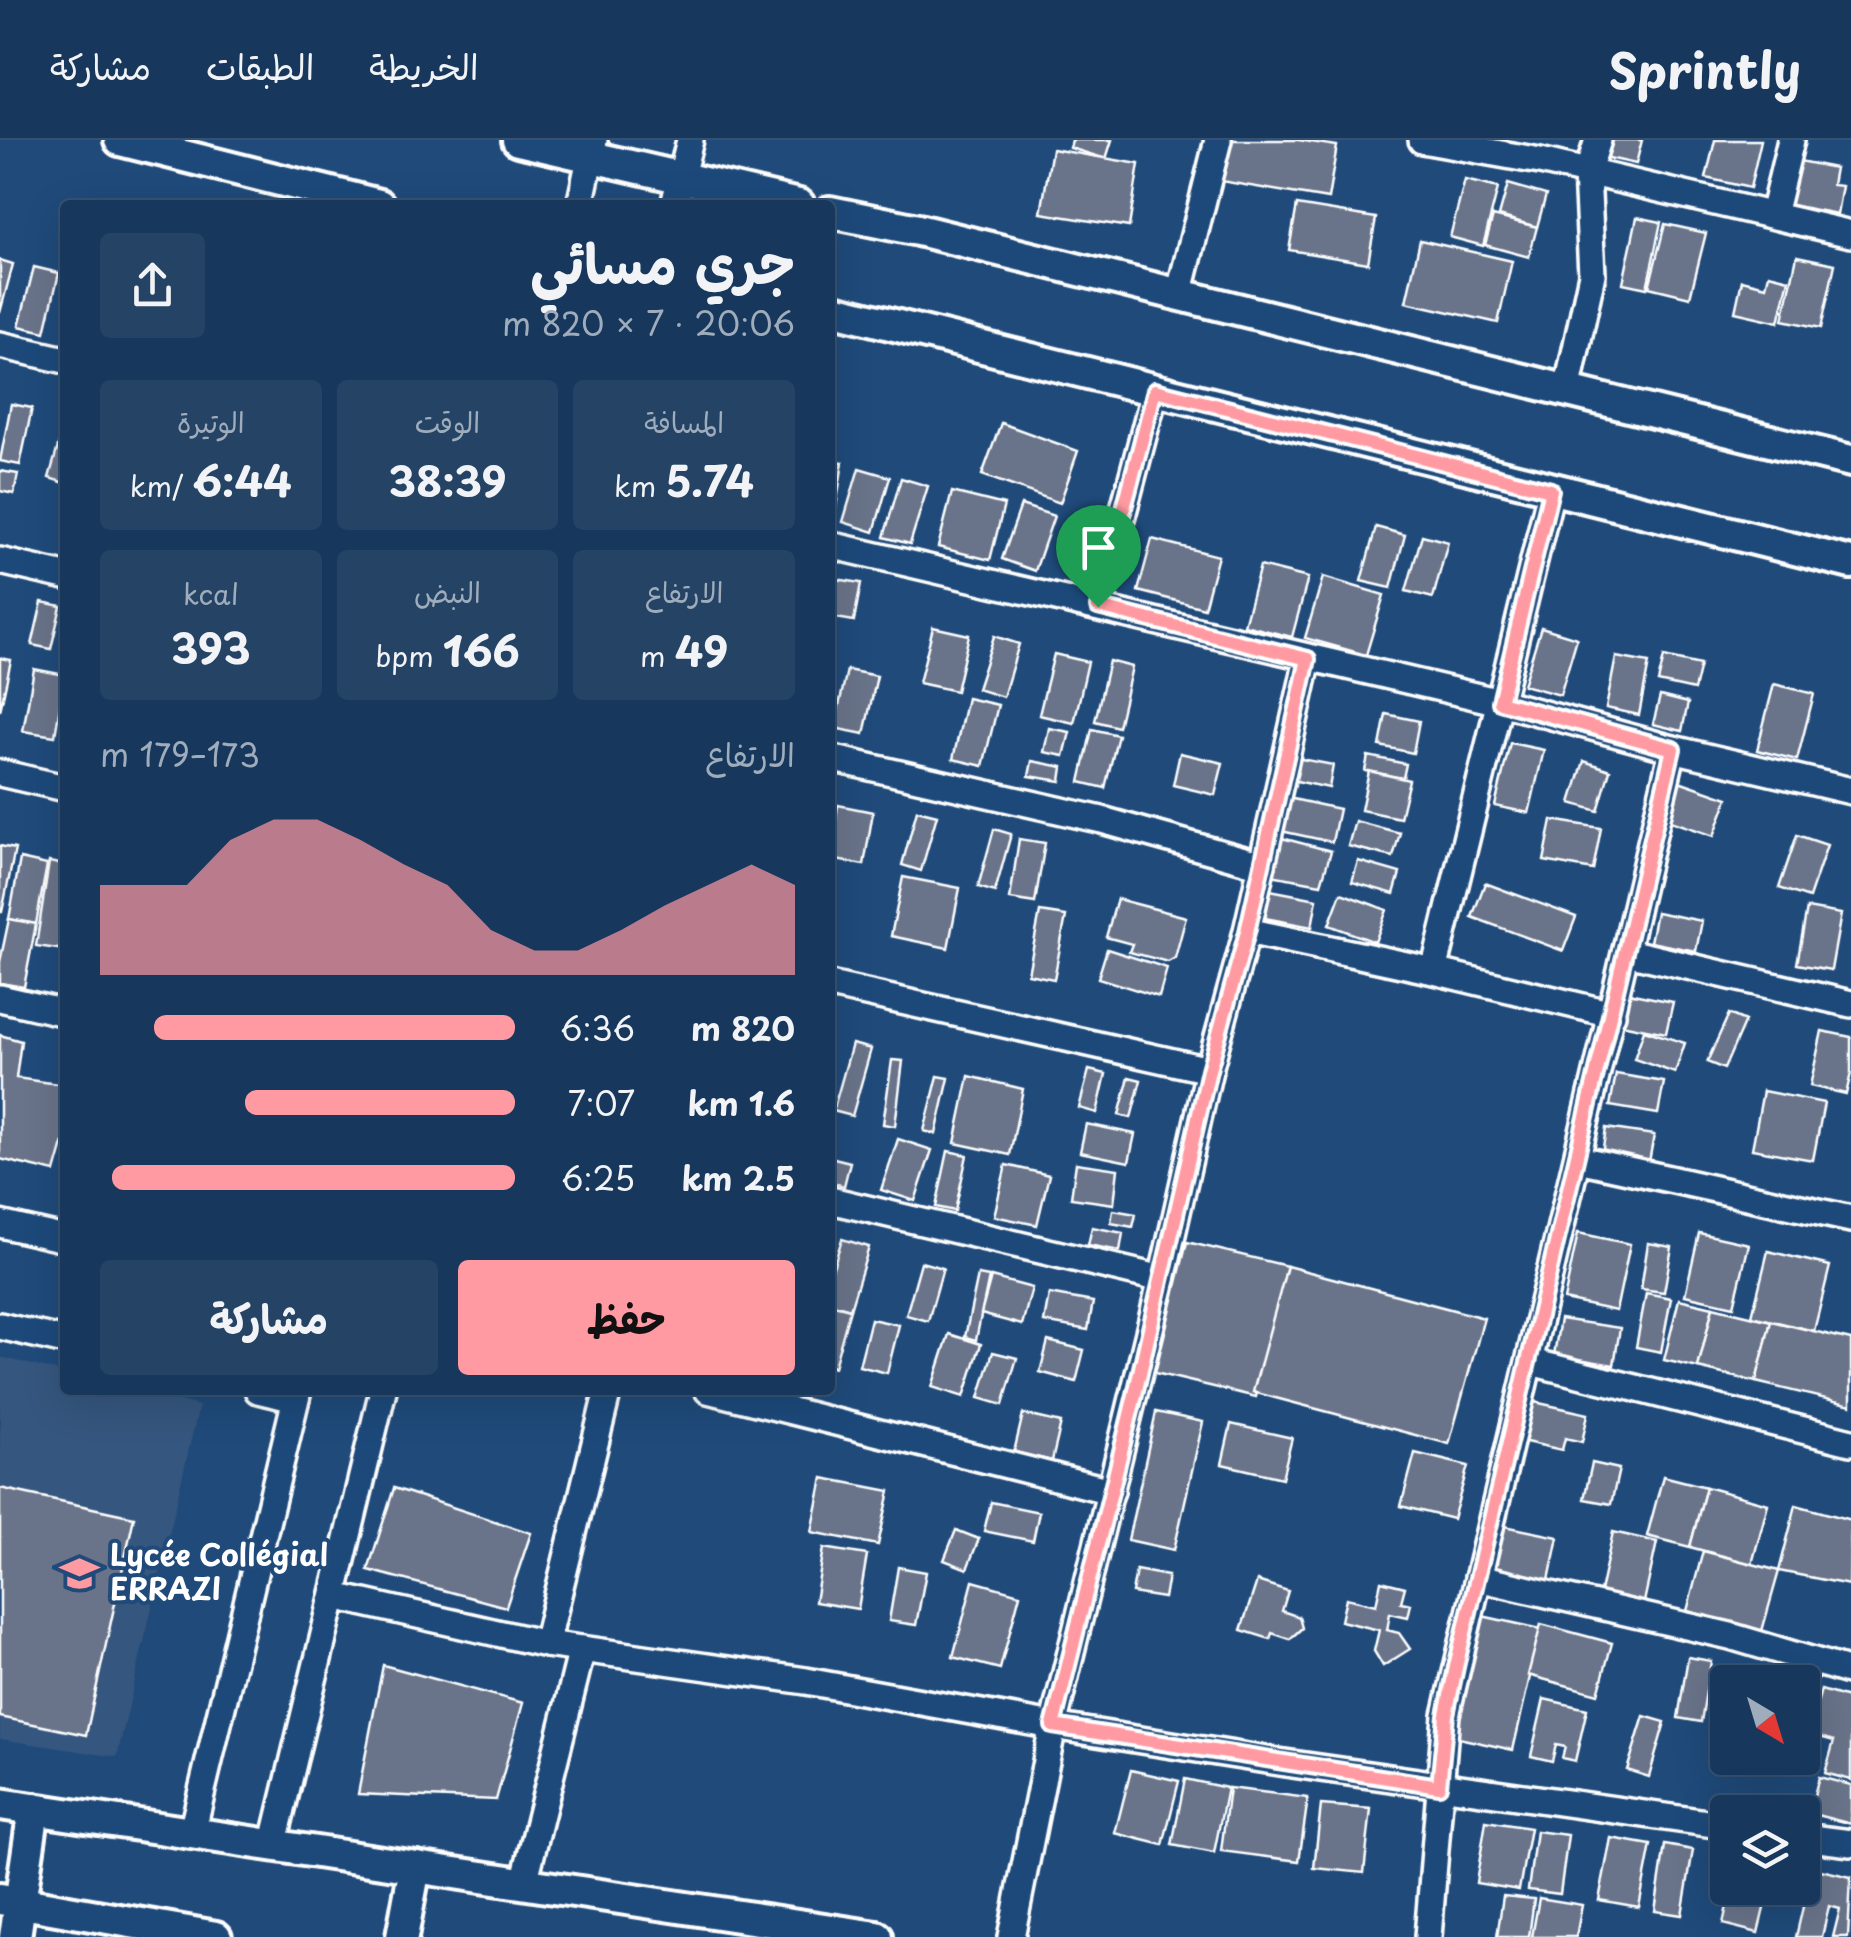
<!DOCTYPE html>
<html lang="ar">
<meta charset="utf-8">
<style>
:root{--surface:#17385c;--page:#244365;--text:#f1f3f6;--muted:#9eacbb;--line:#365272;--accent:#ff9aa2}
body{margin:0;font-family:"Playpen Sans","Playpen Sans Arabic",sans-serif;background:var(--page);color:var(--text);direction:rtl;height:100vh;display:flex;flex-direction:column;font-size:38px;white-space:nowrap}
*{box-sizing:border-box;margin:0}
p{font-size:32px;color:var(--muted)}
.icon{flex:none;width:55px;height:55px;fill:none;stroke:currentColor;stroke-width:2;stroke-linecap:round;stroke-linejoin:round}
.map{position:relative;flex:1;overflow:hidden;direction:ltr}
.drawer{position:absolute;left:60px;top:60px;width:775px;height:1195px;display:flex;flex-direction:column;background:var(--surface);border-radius:10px;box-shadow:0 10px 40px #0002,0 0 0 2px var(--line);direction:rtl}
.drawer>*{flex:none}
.needle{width:65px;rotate:142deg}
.tools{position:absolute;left:1710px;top:1525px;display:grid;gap:20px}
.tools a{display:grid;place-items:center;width:110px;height:110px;border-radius:10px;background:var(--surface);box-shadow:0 10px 40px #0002,0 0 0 2px var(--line);font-size:50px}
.pin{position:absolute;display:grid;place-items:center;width:85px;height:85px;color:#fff;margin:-102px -42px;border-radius:50% 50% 50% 0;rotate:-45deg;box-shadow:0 0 10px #0007}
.pin .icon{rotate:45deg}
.round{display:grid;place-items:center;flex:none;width:105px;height:105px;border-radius:10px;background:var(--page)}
.summary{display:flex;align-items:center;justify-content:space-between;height:170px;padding:0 40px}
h1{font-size:55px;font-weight:700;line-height:75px}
.figures{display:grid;grid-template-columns:repeat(3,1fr);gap:15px;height:170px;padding:10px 40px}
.figures div{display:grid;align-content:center;border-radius:10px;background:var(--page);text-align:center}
.figures b{font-size:42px;font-weight:700}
.figures small{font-size:28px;font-weight:400}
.figures p{font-size:28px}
.chart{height:280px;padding:20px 40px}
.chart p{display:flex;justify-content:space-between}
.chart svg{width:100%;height:180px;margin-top:10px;fill:var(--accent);opacity:.7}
.primary-button{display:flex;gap:20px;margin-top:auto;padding:20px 40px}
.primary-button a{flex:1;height:115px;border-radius:10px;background:var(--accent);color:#111;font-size:40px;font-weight:700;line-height:115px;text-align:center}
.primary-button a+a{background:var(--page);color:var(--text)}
ul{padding:0 40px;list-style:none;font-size:32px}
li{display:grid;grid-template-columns:160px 120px 1fr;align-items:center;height:75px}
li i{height:25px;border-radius:12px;background:var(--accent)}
header{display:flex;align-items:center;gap:60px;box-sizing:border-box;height:140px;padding:0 50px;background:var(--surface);border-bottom:2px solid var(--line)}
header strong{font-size:48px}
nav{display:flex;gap:55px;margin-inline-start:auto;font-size:35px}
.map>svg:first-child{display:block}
</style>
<header>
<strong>Sprintly</strong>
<nav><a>الخريطة</a><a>الطبقات</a><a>مشاركة</a></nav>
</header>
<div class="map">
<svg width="1851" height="1797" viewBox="0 0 1851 1797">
<rect width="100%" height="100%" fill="#1f4a7a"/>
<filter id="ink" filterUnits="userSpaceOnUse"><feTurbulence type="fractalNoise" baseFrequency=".01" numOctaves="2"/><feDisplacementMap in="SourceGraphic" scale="20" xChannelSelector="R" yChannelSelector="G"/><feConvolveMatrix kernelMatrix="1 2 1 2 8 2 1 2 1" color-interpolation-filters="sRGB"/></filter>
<g filter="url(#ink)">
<polygon fill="#35567e" points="0,1217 65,1233 65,1250 135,1250 199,1266 117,1617 0,1599"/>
<g fill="#697389" stroke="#fff" stroke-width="2.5">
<polygon points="1072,0 1112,0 1106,19 1070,8"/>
<polygon points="1222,0 1298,0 1337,6 1328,59 1215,40"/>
<polygon points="1608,0 1642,0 1636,24 1604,17"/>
<polygon points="1715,0 1761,0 1750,48 1706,38"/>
<polygon points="1052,9 1139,24 1129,87 1041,73"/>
<polygon points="1794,20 1835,28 1832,45 1842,46 1837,74 1785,64"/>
<polygon points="1465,40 1498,48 1483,106 1450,97"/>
<polygon points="1508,44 1546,55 1537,87 1499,76"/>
<polygon points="1297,65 1376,78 1368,123 1289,110"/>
<polygon points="1493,76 1537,87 1529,117 1485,105"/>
<polygon points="1637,77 1661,82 1647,148 1623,143"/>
<polygon points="1665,84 1706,93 1690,157 1649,147"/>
<polygon points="1420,100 1512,121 1498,183 1406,162"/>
<polygon points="1797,116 1835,124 1821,188 1783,180"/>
<polygon points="0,120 13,124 0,173"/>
<polygon points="34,127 59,133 45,192 19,186"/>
<polygon points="1769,134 1789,139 1779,182 1735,172 1742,140 1766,146"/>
<polygon points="11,264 32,268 20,325 0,321"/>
<polygon points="1001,283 1078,311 1060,363 982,335"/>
<polygon points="59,303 65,305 65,343 49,338"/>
<polygon points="830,321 843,322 834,380 830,379"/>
<polygon points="859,328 890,337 874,392 843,382"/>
<polygon points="0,331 18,334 14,354 0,351"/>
<polygon points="901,338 928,346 910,404 884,397"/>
<polygon points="952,352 1004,365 990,420 938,407"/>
<polygon points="1021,365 1054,376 1035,431 1002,419"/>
<polygon points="1376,387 1405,395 1391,448 1361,441"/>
<polygon points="1422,395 1448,402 1433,458 1406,451"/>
<polygon points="1152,399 1218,416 1204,468 1138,451"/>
<polygon points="1260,426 1308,438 1292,497 1244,485"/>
<polygon points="1323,437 1384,455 1366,515 1305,498"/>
<polygon points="830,438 861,443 854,481 830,477"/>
<polygon points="42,462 61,466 51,509 32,505"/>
<polygon points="933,487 969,495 956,551 919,543"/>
<polygon points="1541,487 1577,498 1560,555 1523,545"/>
<polygon points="994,496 1019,504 1003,557 977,549"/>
<polygon points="1054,514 1088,522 1074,583 1039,575"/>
<polygon points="1616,517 1649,523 1639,575 1606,568"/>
<polygon points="1664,517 1700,525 1694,550 1658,542"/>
<polygon points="0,518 11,520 0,571"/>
<polygon points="1109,521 1132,527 1118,587 1095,581"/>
<polygon points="34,529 65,535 55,596 23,591"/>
<polygon points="847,530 877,536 864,594 834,588"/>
<polygon points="1774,544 1814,554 1797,620 1757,610"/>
<polygon points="1660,556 1688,563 1682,591 1653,584"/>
<polygon points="967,558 998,565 983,626 953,619"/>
<polygon points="1386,574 1419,581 1413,613 1380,606"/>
<polygon points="1049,588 1070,592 1064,616 1044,612"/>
<polygon points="1092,589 1118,595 1105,648 1080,642"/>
<polygon points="1510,603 1544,610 1529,673 1495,666"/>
<polygon points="1180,613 1223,623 1215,655 1173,645"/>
<polygon points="1368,616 1406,624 1403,638 1365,631"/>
<polygon points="1291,617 1333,625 1329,648 1287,639"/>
<polygon points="1032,621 1063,627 1061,641 1029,636"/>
<polygon points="1584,621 1610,630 1598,671 1571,663"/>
<polygon points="1369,631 1409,640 1400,678 1361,670"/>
<polygon points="1679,641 1728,658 1714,696 1665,679"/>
<polygon points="1288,658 1339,669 1332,702 1281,691"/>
<polygon points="838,665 873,672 864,725 830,719"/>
<polygon points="917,670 937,675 921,731 902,725"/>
<polygon points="1552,680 1601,688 1593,730 1544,721"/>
<polygon points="1355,681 1400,693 1393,717 1348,706"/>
<polygon points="994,689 1011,694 995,752 978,747"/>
<polygon points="1797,695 1827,705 1809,758 1779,748"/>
<polygon points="1278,697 1331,711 1321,744 1271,735"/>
<polygon points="1019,699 1045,703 1035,763 1010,759"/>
<polygon points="0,706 15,709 2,772 0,772"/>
<polygon points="20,719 47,725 36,784 9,779"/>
<polygon points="1358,721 1400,733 1394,754 1352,742"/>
<polygon points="49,722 65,725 65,810 36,806"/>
<polygon points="903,737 960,748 948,808 891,796"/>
<polygon points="1485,743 1576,777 1563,811 1472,777"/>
<polygon points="1270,750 1317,759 1312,787 1265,778"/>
<polygon points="1341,753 1387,770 1375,802 1329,785"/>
<polygon points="1117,759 1186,777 1175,818 1168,822 1129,812 1132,804 1106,797"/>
<polygon points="1807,768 1841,774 1831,830 1797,824"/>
<polygon points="1040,772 1066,776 1054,839 1028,834"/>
<polygon points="1656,772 1702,781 1696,811 1650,802"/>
<polygon points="9,779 36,784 24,847 0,843 0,822"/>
<polygon points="1107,809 1167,828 1159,857 1098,838"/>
<polygon points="1628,853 1673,862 1666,893 1621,884"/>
<polygon points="1729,874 1745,881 1724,929 1707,922"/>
<polygon points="1644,890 1685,903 1675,933 1634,919"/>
<polygon points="1822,891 1851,897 1851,933 1846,954 1810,946"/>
<polygon points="0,895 21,901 16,938 65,945 65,997 55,1032 0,1019"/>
<polygon points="852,904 871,909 852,976 833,971"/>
<polygon points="892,920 903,921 895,986 883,984"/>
<polygon points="1089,930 1106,934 1097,973 1079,968"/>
<polygon points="1616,934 1664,942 1658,974 1610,966"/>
<polygon points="938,936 949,938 936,994 924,991"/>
<polygon points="969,936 1023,949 1010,1015 955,1003"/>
<polygon points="1129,937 1141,940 1131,978 1119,975"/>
<polygon points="1763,951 1824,963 1813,1020 1752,1009"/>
<polygon points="1086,984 1135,994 1129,1022 1080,1012"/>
<polygon points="1606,988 1654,995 1649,1022 1602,1014"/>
<polygon points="898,999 932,1010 915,1061 881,1050"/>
<polygon points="948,1011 967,1015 955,1071 936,1067"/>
<polygon points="830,1017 850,1022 844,1046 830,1042"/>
<polygon points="1076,1023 1118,1029 1114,1064 1071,1058"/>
<polygon points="1006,1025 1049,1035 1037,1085 994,1076"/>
<polygon points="1113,1070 1136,1074 1133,1087 1111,1083"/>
<polygon points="1092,1087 1123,1093 1120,1111 1088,1105"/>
<polygon points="1578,1093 1630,1104 1616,1171 1564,1160"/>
<polygon points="1699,1093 1749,1104 1734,1166 1685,1155"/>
<polygon points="842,1099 869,1107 850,1169 830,1163 830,1137"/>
<polygon points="1187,1102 1287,1126 1256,1257 1155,1233"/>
<polygon points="1648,1103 1672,1107 1664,1152 1641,1149"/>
<polygon points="1768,1111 1830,1126 1814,1191 1752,1176"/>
<polygon points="921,1122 943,1128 928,1181 906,1175"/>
<polygon points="1287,1126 1484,1178 1449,1304 1253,1252"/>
<polygon points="978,1135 989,1137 976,1200 965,1197"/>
<polygon points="991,1137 1032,1148 1022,1185 981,1174"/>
<polygon points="1646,1153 1671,1158 1661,1212 1636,1207"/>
<polygon points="1049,1154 1093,1162 1088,1190 1044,1182"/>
<polygon points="1679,1159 1713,1167 1698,1228 1664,1220"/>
<polygon points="830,1164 850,1169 834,1227 830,1226"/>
<polygon points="1713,1167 1771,1181 1756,1242 1698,1228"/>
<polygon points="871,1179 899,1185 887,1233 859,1226"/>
<polygon points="1560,1179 1620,1188 1614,1225 1554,1215"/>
<polygon points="1771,1181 1851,1200 1851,1265 1756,1242"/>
<polygon points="949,1194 981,1204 964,1257 932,1247"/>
<polygon points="1048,1201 1084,1210 1076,1242 1040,1232"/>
<polygon points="993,1212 1017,1218 1003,1265 979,1258"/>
<polygon points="1530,1261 1588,1274 1582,1302 1565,1298 1562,1310 1517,1300"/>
<polygon points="1156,1272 1203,1282 1174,1410 1128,1400"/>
<polygon points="1023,1274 1061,1283 1052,1321 1014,1312"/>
<polygon points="1231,1284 1292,1298 1282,1338 1222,1324"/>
<polygon points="1415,1313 1468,1326 1453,1379 1401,1366"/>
<polygon points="1592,1323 1619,1329 1611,1364 1584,1359"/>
<polygon points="1663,1336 1706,1347 1690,1407 1647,1396"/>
<polygon points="823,1338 890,1351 878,1405 812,1392"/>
<polygon points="1706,1347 1768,1364 1752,1424 1690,1407"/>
<polygon points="0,1348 134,1377 86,1595 0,1577"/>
<polygon points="394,1348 531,1393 506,1467 368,1430"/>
<polygon points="991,1362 1039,1372 1033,1401 984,1391"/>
<polygon points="1796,1365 1851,1380 1849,1445 1779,1431"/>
<polygon points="1500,1385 1558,1397 1549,1440 1490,1428"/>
<polygon points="956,1390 979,1399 967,1429 944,1420"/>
<polygon points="1613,1392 1657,1402 1644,1462 1600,1452"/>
<polygon points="824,1408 867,1415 858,1469 815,1462"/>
<polygon points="1703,1411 1779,1431 1762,1491 1687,1471"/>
<polygon points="898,1427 926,1432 916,1485 889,1481"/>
<polygon points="1136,1430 1168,1436 1164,1458 1132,1453"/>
<polygon points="973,1441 1020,1454 1000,1529 953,1517"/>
<polygon points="1257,1441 1288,1451 1282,1471 1299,1477 1302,1488 1290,1499 1272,1493 1270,1499 1241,1490"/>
<polygon points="1381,1441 1405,1447 1401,1462 1411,1464 1408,1477 1390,1473 1387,1490 1399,1493 1410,1509 1383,1526 1374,1511 1379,1490 1341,1481 1346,1458 1376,1465"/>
<polygon points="1473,1474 1541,1489 1513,1610 1445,1595"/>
<polygon points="1541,1484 1612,1503 1598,1554 1528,1535"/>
<polygon points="1688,1517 1711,1521 1701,1582 1678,1578"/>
<polygon points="383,1525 523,1563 496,1660 358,1654"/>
<polygon points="1821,1550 1851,1559 1851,1640 1825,1633 1834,1601 1808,1594"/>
<polygon points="1544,1559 1587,1569 1575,1621 1562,1618 1565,1607 1556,1605 1552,1621 1531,1616"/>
<polygon points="1644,1576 1665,1582 1649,1637 1627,1630"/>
<polygon points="1131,1630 1179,1641 1163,1705 1115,1693"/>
<polygon points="1819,1637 1851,1645 1851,1684 1809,1673"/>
<polygon points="1185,1639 1227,1648 1214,1713 1172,1705"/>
<polygon points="1229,1648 1308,1658 1299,1721 1221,1711"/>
<polygon points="1321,1665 1371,1669 1364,1733 1314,1728"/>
<polygon points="1486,1681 1530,1688 1519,1750 1476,1743"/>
<polygon points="1536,1691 1568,1695 1560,1754 1528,1750"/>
<polygon points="1611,1698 1651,1705 1639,1767 1599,1760"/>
<polygon points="1665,1705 1693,1710 1682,1775 1655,1771"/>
<polygon points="1812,1728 1851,1737 1848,1797 1833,1797 1840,1769 1829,1766 1822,1797 1796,1797"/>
<polygon points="1731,1748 1769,1748 1758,1793 1723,1784"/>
<polygon points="1503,1756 1534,1759 1529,1797 1497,1797"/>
<polygon points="1539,1758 1582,1765 1576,1797 1532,1797"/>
</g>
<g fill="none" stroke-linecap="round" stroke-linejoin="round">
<defs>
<g id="minor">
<polyline points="1422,0 1540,21 1851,94"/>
<polyline points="580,65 594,0"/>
<polyline points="674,65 690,0"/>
<polyline points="1773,75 1791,0"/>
<polyline points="1179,155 1218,0"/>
<polyline points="0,205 65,220"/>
<polyline points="1567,251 1592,134 1587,34 1598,0"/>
<polyline points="830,405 1500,562 1673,609 1851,651"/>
<polyline points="0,421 65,436"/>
<polyline points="1098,467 1155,251"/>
<polyline points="830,618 1102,680 1262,725"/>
<polyline points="0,633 65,648"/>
<polyline points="1247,791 1434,831 1612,874"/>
<polyline points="1627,812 1851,864"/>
<polyline points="1434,831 1551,351"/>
<polyline points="830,845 1209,930"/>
<polyline points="0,858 65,873"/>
<polyline points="1578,1019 1851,1079"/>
<polyline points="830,1060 1162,1139"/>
<polyline points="0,1084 65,1099"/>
<polyline points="0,1186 65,1201"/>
<polyline points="1531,1222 1851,1302"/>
<polyline points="258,1250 296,1259"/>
<polyline points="708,1250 1111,1351"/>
<polyline points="1478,1438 1730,1496 1851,1532"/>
<polyline points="334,1456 546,1504 806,1541 1053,1586 1285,1623 1728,1686"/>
<polyline points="546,1504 608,1250"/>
<polyline points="192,1692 298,1250"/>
<polyline points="1802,1697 1851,1703"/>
<polyline points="273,1706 383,1250"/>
<polyline points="524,1743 582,1509"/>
<polyline points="1011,1797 1053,1586 1162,1139 1209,930 1247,791 1308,519"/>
<polyline points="1428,1797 1446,1575 1673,609"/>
</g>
<g id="tertiary">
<polyline points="120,0 379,65"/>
<polyline points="518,0 799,65"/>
<polyline points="830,72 918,90 1851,321"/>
<polyline points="830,169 1851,423"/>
<polyline points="0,1664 877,1797"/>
<polyline points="0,1759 216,1797"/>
<polyline points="15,1797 34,1669"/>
<polyline points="402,1797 415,1727"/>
</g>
</defs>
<use href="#minor" stroke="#fff" stroke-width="32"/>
<use href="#tertiary" stroke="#fff" stroke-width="38"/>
<use href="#minor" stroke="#1f4a7a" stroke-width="25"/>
<use href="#tertiary" stroke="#1f4a7a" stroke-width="30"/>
</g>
</g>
<g fill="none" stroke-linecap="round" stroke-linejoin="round" filter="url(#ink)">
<defs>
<polygon id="route" points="1155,250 1551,350 1500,562 1673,609 1456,1527 1446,1575 1439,1646 1053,1586 1134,1259 1209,930 1247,792 1308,519 1098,467"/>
</defs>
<use href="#route" stroke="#fff" stroke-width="20"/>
<use href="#route" stroke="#ff9aa2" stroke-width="12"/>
</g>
<defs>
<symbol id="school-bare" viewBox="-9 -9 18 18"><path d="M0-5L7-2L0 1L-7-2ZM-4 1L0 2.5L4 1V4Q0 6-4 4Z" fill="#ff9aa2" stroke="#1f4a7a" stroke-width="2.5" paint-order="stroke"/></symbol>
</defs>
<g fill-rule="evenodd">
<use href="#school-bare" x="52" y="1406" width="55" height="55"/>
</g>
<g text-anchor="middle" stroke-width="8" stroke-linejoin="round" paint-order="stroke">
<g font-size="30" font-weight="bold" fill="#fff" stroke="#1f4a7a" text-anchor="start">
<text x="110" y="1426">Lycée Collégial<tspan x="110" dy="34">ERRAZI</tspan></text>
</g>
</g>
</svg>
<div class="tools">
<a><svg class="needle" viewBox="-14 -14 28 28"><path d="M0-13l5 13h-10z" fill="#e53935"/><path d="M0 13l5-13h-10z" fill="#9eacbb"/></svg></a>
<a><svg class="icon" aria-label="layers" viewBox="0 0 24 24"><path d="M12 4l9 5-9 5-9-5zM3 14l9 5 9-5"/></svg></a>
</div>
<div class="pin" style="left:1098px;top:467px;background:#1e9e55"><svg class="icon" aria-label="arrive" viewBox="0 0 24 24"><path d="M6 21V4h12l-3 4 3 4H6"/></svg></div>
<section class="drawer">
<div class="summary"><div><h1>جري مسائي</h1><p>20:06 · 7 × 820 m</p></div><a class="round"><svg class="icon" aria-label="share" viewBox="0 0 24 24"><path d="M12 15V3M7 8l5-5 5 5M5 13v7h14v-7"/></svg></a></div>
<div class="figures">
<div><p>المسافة</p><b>5.74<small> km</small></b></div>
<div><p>الوقت</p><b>38:39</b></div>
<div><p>الوتيرة</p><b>6:44<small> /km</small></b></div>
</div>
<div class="figures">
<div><p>الارتفاع</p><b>49<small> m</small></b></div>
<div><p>النبض</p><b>166<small> bpm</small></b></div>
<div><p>kcal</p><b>393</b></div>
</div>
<div class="chart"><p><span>الارتفاع</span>173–179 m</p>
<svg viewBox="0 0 160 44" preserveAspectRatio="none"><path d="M0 44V22L10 22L20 22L30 11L40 6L50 6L60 11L70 17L80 22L90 33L100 38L110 38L120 33L130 27L140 22L150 17L160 22V44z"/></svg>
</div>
<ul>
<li><b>820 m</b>6:36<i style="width:87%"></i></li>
<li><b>1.6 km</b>7:07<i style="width:65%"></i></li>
<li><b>2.5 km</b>6:25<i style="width:97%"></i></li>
</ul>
<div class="primary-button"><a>حفظ</a><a>مشاركة</a></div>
</section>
</div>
